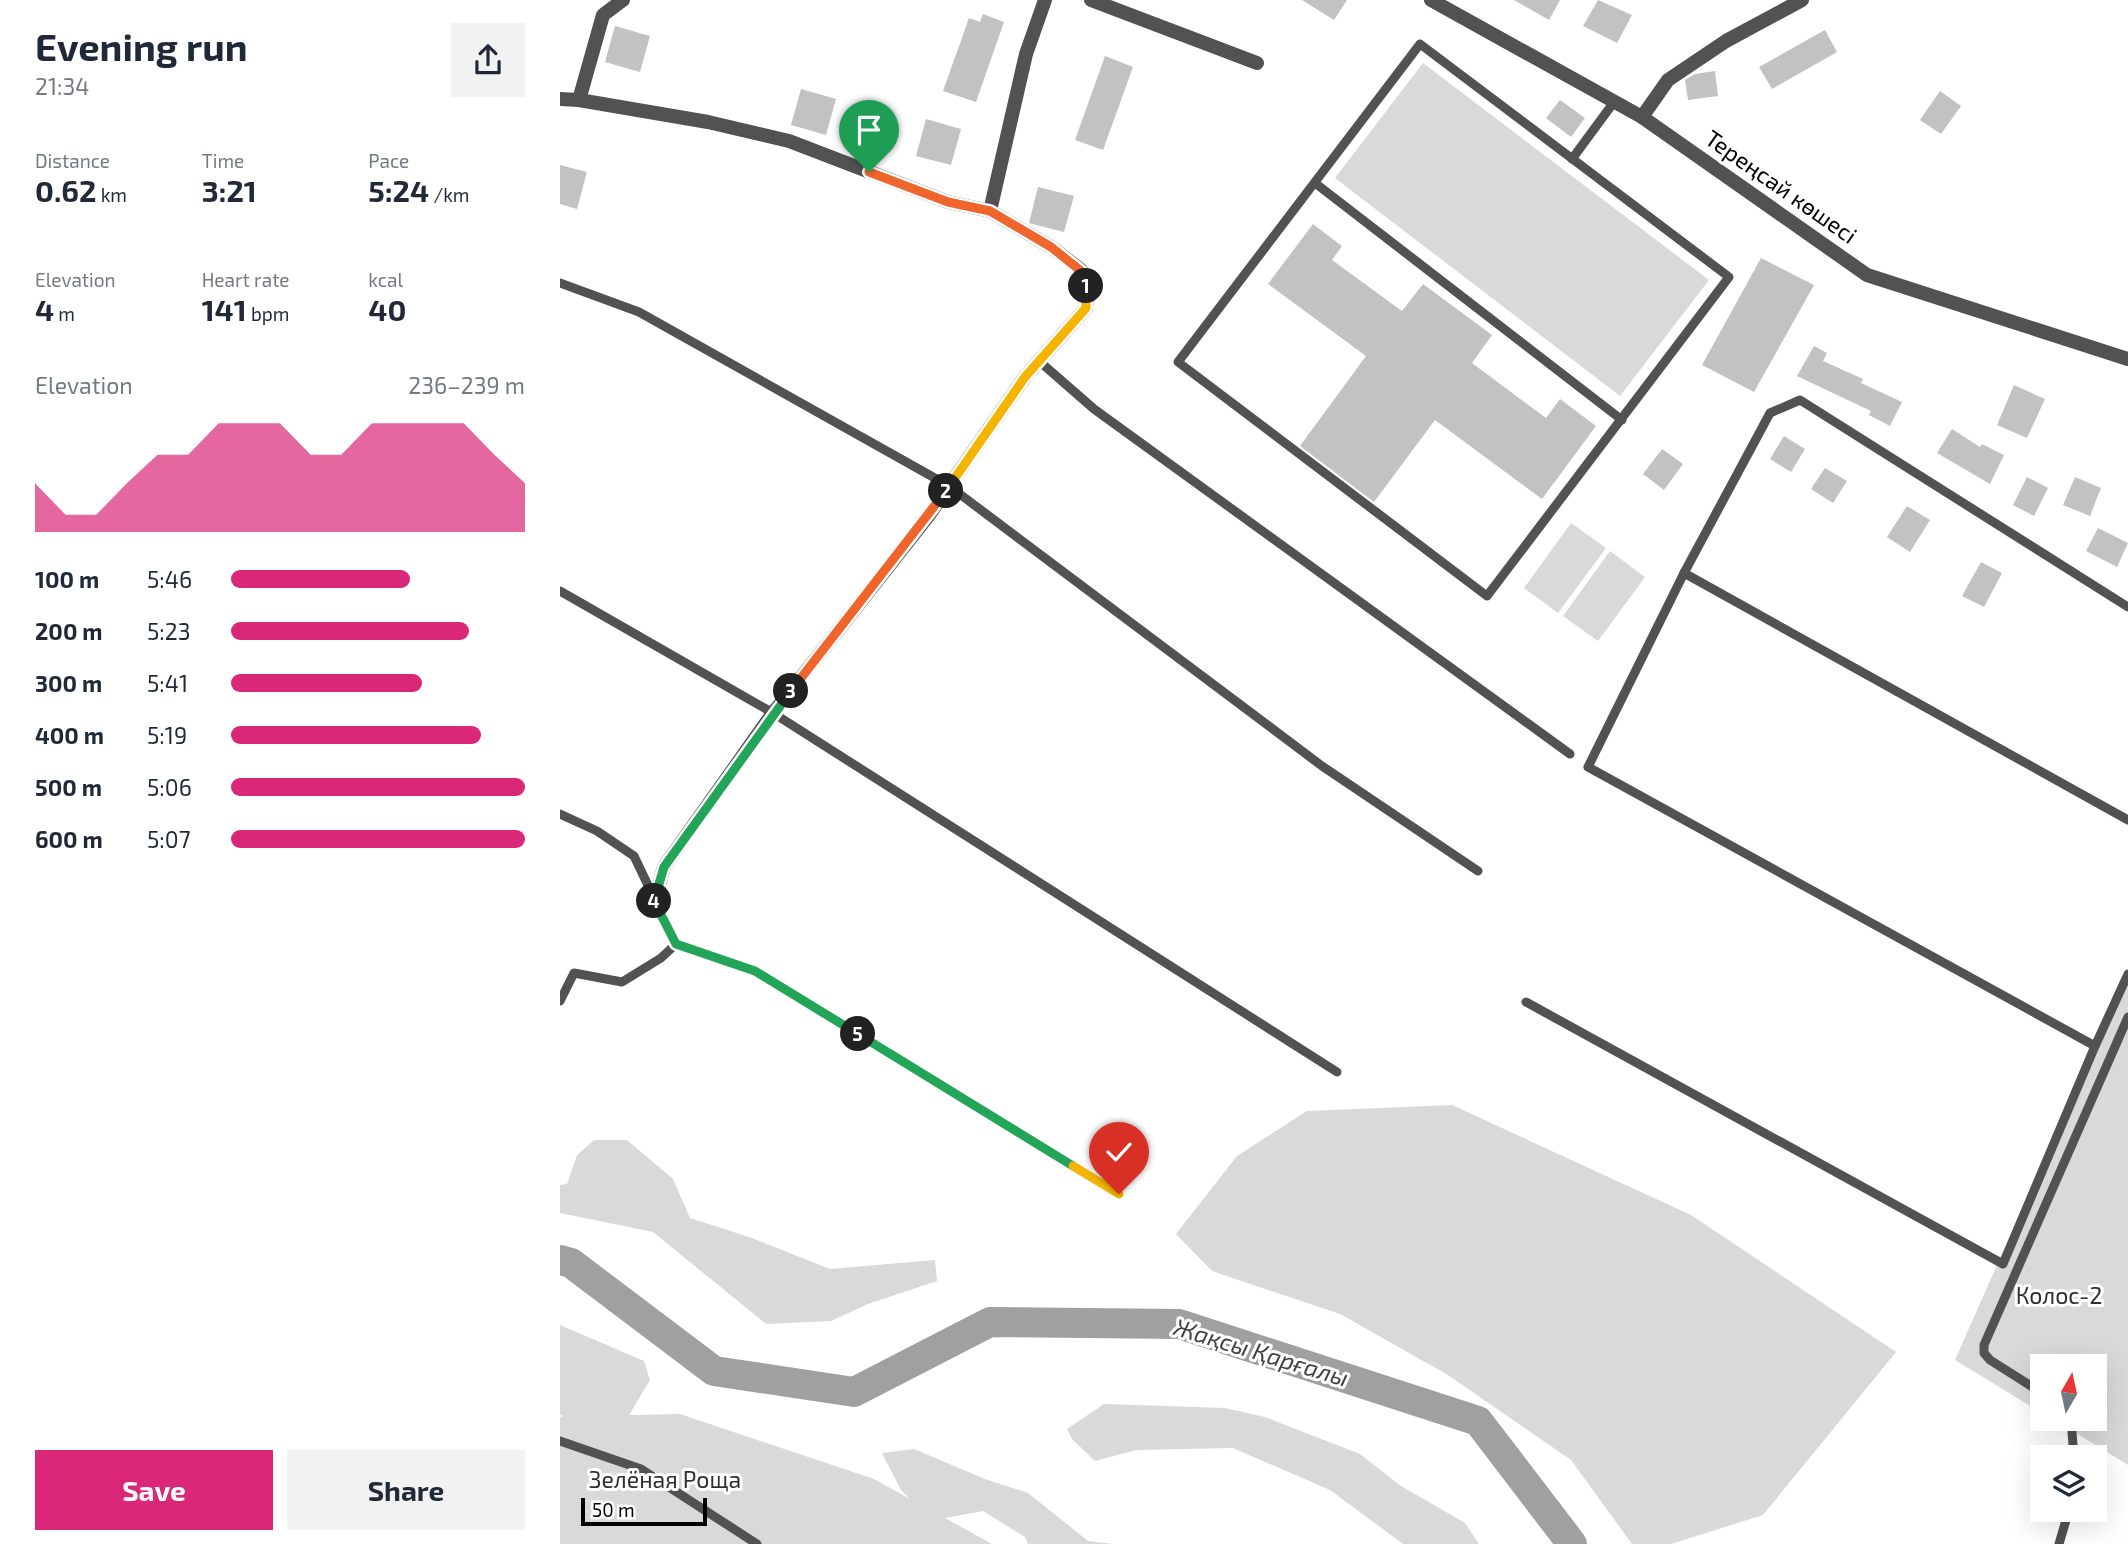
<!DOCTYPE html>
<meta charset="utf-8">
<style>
:root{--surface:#fff;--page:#f2f2f3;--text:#1f2937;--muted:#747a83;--accent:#db2777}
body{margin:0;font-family:"Exo 2",sans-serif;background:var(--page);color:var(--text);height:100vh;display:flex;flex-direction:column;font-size:26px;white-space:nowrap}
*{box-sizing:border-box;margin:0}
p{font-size:23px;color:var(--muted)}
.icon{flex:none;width:38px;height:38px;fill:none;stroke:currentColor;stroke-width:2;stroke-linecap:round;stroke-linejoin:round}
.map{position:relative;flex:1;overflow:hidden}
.side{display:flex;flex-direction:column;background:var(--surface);width:560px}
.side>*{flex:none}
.needle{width:46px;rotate:9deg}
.controls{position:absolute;left:1470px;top:1354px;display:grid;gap:14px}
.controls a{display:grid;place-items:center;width:77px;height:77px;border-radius:0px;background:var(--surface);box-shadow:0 7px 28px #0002;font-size:35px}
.scale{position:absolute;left:21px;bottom:18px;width:126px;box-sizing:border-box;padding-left:7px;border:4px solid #000;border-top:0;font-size:19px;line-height:24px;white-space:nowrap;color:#000;-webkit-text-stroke:5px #fff;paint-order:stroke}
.pin{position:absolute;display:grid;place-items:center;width:60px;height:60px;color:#fff;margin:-72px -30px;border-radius:50% 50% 50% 0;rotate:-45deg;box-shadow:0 0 7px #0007}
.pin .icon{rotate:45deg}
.km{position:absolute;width:35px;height:35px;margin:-18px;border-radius:50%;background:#222;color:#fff;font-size:19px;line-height:35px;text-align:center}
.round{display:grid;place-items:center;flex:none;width:74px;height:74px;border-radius:0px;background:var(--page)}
.summary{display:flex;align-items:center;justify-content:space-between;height:119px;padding:0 35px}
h1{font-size:38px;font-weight:700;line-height:52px}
.stats{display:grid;grid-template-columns:repeat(3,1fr);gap:10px;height:119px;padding:7px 35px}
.stats div{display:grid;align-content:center}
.stats b{font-size:30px;font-weight:700}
.stats small{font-size:19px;font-weight:400}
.stats p{font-size:19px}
.chart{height:196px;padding:14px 35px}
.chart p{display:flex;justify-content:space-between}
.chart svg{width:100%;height:126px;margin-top:7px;fill:var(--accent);opacity:.7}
.action{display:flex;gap:14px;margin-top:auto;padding:14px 35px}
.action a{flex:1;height:80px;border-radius:0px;background:var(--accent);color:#fff;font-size:28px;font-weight:700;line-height:80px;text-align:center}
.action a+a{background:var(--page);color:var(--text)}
ul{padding:0 35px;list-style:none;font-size:23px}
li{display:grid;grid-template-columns:112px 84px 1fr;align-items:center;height:52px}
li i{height:18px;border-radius:9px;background:var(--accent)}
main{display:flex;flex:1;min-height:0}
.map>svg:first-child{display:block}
</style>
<main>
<section class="side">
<div class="summary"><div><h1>Evening run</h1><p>21:34</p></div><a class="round"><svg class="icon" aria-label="share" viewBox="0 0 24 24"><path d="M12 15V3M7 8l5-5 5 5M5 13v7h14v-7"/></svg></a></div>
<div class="stats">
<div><p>Distance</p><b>0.62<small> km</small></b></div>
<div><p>Time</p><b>3:21</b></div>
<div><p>Pace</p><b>5:24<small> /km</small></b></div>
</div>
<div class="stats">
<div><p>Elevation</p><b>4<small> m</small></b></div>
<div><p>Heart rate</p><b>141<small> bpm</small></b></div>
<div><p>kcal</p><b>40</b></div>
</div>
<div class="chart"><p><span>Elevation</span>236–239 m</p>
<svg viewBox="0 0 160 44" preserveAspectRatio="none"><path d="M0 44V27L10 38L20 38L30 27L40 17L50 17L60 6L70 6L80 6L90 17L100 17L110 6L120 6L130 6L140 6L150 17L160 27V44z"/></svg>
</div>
<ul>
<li><b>100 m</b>5:46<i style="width:61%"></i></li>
<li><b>200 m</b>5:23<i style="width:81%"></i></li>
<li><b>300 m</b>5:41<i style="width:65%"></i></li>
<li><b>400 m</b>5:19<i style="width:85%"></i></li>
<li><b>500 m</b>5:06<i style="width:100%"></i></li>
<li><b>600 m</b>5:07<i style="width:100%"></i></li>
</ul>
<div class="action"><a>Save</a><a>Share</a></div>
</section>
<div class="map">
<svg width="1568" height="1544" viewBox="0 0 1568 1544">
<rect width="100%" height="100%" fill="#fff"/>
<g fill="#d9d9d9">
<polygon points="863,63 1149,280 1060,396 775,178"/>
<polygon points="1011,523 1046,548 998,613 964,588"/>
<polygon points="1050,551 1085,577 1038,641 1003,616"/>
<polygon points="1568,968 1568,1465 1493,1419 1535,1419 1535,1367 1482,1367 1482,1413 1395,1360"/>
<polygon points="892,1105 1131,1215 1336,1352 1203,1515 1111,1544 1072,1544 1011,1460 888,1375 780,1314 652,1271 616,1234 677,1156 747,1111"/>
<polygon points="34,1140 67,1140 113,1179 130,1218 192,1238 270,1269 375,1260 377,1281 308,1304 271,1321 206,1324 93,1232 0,1213 0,1185 7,1184 17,1155"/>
<polygon points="0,1325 84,1361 90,1380 69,1415 120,1414 314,1479 350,1499 341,1490 322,1453 354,1449 425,1479 468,1493 528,1541 554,1544 468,1544 465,1537 423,1511 385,1518 432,1544 0,1544 0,1417 3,1416 0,1415"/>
<polygon points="544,1404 665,1408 705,1417 800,1454 841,1486 905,1523 919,1544 843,1544 770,1490 673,1448 576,1450 535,1461 512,1439 507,1429"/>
</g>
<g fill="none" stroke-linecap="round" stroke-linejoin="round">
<polyline stroke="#a0a0a0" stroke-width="30" points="0,1260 11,1263 154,1371 294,1392 430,1322 619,1324 918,1421 1012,1544"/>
</g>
<g fill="#c2c2c2">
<polygon points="742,0 787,0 774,20"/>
<polygon points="954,0 1000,0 989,20"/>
<polygon points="1038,0 1072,15 1057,43 1023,26"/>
<polygon points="423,14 444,22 416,102 383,91 409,18 420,22"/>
<polygon points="55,26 90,36 80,72 45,62"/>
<polygon points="1265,30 1277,52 1212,89 1199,67"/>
<polygon points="545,56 573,67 543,150 515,140"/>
<polygon points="1155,71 1158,96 1128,100 1125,80 1135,74"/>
<polygon points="241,89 276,99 266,135 231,125"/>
<polygon points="1380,91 1401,106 1381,134 1360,120"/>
<polygon points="1000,100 1025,118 1011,137 986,118"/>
<polygon points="366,119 401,129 391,165 356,156"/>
<polygon points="0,165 27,172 17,209 0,204"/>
<polygon points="478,187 514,196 504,232 469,223"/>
<polygon points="753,224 782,246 772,260 842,311 863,284 932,335 912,363 986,418 1000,399 1036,426 982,499 875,420 814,502 740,446 806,356 708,284"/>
<polygon points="1201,258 1254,285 1194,392 1142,365"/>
<polygon points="1254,346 1267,353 1263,361 1303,379 1301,383 1342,402 1330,426 1309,415 1311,411 1237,376"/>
<polygon points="1454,385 1485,399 1467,438 1437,425"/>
<polygon points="1392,429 1420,447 1422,444 1444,455 1430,484 1377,453"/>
<polygon points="1224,436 1245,449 1231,472 1210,459"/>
<polygon points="1102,449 1123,464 1104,490 1083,474"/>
<polygon points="1265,468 1287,481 1273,503 1251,489"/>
<polygon points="1467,477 1488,488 1474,516 1453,505"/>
<polygon points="1515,477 1541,488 1530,516 1503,505"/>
<polygon points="1347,506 1370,520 1350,552 1327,537"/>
<polygon points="1538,528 1568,543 1557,567 1526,551"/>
<polygon points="1421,562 1442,573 1424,607 1402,596"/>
</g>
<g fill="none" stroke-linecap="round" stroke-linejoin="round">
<g stroke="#525252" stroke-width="9">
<polygon points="860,44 1169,277 927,596 618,362"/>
<polyline points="1012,159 1054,102"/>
<polyline points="755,183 1062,420"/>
<polyline points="0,283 79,312 389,486 762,766 918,871"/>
<polyline points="479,361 534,409 1010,754"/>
<polyline points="1124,573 1568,820"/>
<polyline points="0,591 213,713 777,1072"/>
<polyline points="0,814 37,831 74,856 116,944 195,971 559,1194"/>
<polyline points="0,1001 14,973 62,982 101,958 116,944"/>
<polyline points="966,1002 1443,1264 1535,1046 1028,767 1124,573 1210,413 1240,400 1568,607"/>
<polyline points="1535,1046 1568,974"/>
<polyline points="1482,1393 1430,1360 1424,1353 1424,1345 1568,1017"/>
<polyline points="1511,1419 1514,1458"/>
<polyline points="0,1441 81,1469 197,1544"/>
<polyline points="1499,1544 1509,1510"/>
</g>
<g stroke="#525252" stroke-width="14">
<polyline points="531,0 697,63"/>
<polyline points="871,0 1082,117 1307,275 1568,359"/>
<polyline points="0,99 19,100 43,15 63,0"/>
<polyline points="19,100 148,122 229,141 388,202 430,211 491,247 521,270 527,290 526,308 465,377 369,515 213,713 104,867 94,902"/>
<polyline points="1082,117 1108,80 1166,41 1242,0"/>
<polyline points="430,211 466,54 485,0"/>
</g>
</g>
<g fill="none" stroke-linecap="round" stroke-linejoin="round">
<defs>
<polyline id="split-1" points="309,172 388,202 430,211 491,247 521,271 526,286"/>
<polyline id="split-2" points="386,491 465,377 526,308 526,286"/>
<polyline id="split-3" points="231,691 386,491"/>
<polyline id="split-4" points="94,901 104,867 231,691"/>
<polyline id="split-5" points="94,901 116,944 195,971 298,1034"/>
<polyline id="split-6" points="298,1034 513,1166"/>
<polyline id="split-7" points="513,1166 559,1194"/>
</defs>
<use href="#split-1" stroke="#fff" stroke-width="14"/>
<use href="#split-2" stroke="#fff" stroke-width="14"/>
<use href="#split-3" stroke="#fff" stroke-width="14"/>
<use href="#split-4" stroke="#fff" stroke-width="14"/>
<use href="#split-5" stroke="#fff" stroke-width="14"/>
<use href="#split-6" stroke="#fff" stroke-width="14"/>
<use href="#split-7" stroke="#fff" stroke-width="14"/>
<use href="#split-1" stroke="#f0652b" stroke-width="9"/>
<use href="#split-2" stroke="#f5b400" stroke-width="9"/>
<use href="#split-3" stroke="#f0652b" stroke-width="9"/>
<use href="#split-4" stroke="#22a559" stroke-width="9"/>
<use href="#split-5" stroke="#22a559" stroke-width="9"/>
<use href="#split-6" stroke="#22a559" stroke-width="9"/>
<use href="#split-7" stroke="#f5b400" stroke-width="9"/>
</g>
<g text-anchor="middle" stroke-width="6" stroke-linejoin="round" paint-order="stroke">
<g font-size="23" fill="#000" stroke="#fff">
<text transform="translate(1221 187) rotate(35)" y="8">Тереңсай көшесі</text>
</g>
<g font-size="23" fill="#303030" stroke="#fff">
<text x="1499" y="1304">Колос-2</text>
<text x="105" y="1488">Зелёная Роща</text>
</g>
<g font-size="24" font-style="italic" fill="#414141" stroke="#fff">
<text transform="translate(701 1353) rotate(17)" y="8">Жақсы Қарғалы</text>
</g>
</g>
</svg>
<div class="controls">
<a><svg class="needle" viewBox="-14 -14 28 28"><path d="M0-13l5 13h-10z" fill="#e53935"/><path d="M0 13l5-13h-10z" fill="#747a83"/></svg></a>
<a><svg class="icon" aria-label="layers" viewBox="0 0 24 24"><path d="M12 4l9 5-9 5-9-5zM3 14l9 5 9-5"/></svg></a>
</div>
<div class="scale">50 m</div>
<div class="pin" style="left:309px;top:172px;background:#1e9e55"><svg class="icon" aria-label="arrive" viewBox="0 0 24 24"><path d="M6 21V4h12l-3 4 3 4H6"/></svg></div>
<div class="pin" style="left:559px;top:1194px;background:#d93025"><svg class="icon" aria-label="check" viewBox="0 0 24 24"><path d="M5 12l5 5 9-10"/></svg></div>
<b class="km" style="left:526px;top:286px">1</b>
<b class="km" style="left:386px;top:491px">2</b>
<b class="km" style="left:231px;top:691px">3</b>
<b class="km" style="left:94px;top:901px">4</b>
<b class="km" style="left:298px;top:1034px">5</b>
</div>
</main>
